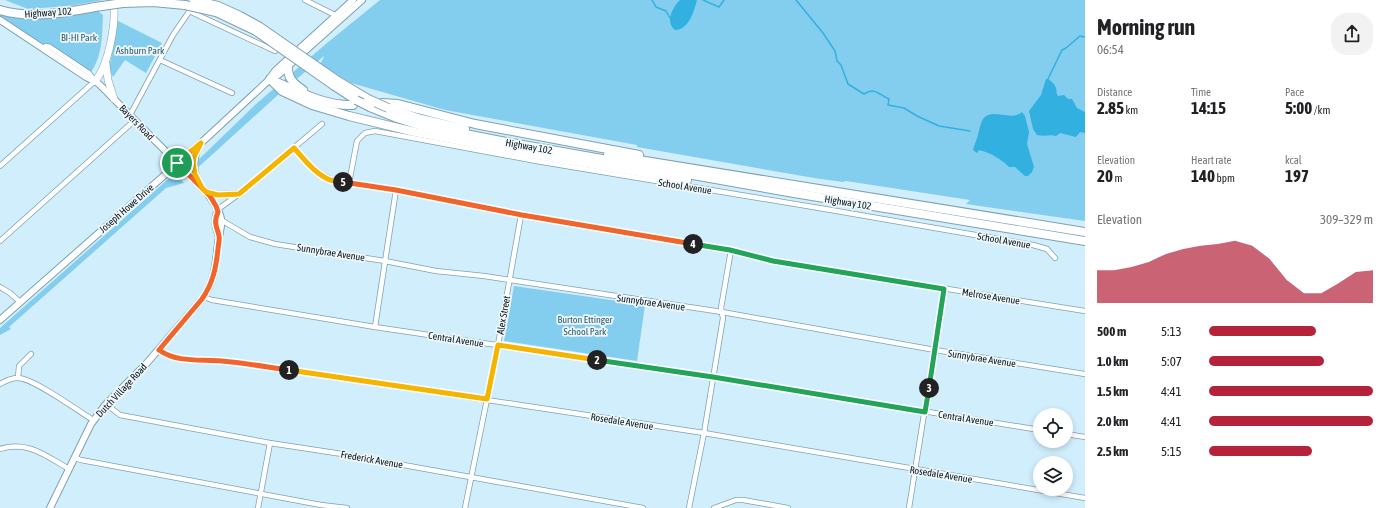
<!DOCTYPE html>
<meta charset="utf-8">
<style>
:root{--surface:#fff;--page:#f2f2f2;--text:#202124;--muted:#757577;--accent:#b5233b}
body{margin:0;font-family:"Asap Condensed",sans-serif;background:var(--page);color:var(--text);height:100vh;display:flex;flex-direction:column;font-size:15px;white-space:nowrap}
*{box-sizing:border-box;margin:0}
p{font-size:13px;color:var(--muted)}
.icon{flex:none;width:22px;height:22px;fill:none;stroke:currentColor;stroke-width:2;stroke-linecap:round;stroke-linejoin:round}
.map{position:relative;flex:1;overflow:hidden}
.details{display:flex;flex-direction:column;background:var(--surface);width:300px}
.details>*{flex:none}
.tools{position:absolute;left:1033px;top:408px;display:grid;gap:8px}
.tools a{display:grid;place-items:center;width:40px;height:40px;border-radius:50%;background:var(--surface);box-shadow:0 2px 6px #0003;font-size:20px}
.pin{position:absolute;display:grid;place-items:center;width:34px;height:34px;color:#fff;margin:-17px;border:2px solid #fff;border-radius:50%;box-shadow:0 1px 4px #0007}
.km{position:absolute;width:20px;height:20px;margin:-10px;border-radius:50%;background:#222;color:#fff;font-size:11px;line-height:20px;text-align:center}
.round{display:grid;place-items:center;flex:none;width:42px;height:42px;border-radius:16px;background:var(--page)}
.headline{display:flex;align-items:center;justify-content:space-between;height:68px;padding:0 12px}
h1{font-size:22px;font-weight:700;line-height:30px}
.metrics{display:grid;grid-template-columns:repeat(3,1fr);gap:6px;height:68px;padding:4px 12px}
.metrics div{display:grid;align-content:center}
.metrics b{font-size:17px;font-weight:700}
.metrics small{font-size:11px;font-weight:400}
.metrics p{font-size:11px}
.chart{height:112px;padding:8px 12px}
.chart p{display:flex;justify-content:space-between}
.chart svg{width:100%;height:72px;margin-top:4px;fill:var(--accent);opacity:.7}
ul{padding:0 12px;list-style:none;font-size:13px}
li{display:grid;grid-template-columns:64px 48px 1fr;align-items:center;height:30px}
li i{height:10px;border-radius:5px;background:var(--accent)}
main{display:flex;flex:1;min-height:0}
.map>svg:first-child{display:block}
</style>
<main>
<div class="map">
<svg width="1085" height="508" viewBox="0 0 1085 508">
<rect width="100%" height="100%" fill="#d1eefd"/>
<g fill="#83cdee">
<polygon points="5,0 103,0 69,6 28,9"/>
<polygon points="380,0 1085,0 1085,221 966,204 970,200 846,181 843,182 814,178 637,147 637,145 445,110 351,83 320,64 323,59 324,56 280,93 192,173 189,169 256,104 327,43"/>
<path d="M0,11l56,6 42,-6 5,4c-1,19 0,40 -12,57l-41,-28 -9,1 -39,-27 -2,-1z"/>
<polygon points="118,21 162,43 146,73 125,60 113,77 109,69"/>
<polygon points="175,173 184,183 166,188 9,327 11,329 0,335 0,328"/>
<polygon points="514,286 645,305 637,361 504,341"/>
</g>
<g fill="#32b1e0">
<path d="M680,0h17c-3,11 -8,30 -22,30 -10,-8 -3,-22 5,-30z"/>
<path d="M1046,79h2c3,2 7,5 8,9 1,3 0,5 2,8l6,-1 4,4h4l5,9 8,4v21l-5,-1 -4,5 -16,-4 -4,3c-6,-2 -12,1 -19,-1l-4,-6 -4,-18 12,-16z"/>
<path d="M1022,112l3,4 4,16 -2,12 7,23 -2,5 -4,4h-3l-10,-9h-6c-8,-8 -18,-14 -30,-17l-2,3 -4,-3c1,-5 3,-8 4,-12 2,-6 3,-14 6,-19 10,-12 27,3 39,-7z"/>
</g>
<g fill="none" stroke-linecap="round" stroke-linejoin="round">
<g stroke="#32b1e0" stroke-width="1.5">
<polyline points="652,0 656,7 666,11 670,18"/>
<polyline points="703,0 719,7 724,0"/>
<path d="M796,0l27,33 12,18 2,10 4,4 7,19 16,10c11,-7 14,0 25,5l-1,6 16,3 13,8 22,10 31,5"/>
<polyline points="1048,79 1062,50 1066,48 1080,36 1085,37"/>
</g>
<defs>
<g id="street">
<polyline points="305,0 339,17"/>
<polyline points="189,11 275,51"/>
<polyline points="160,60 232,93"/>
<polyline points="130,115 173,35 193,6"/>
<polyline points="294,148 309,165 318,173 330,179 396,190 521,215 731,250 773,261 1085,311"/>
<polyline points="0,166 95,81 89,73 50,47 46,46 42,48"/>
<polyline points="349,183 357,141 365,133 375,131 536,161 825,209 1033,245 1047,249 1055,258"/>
<polyline points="217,210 239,194 322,124"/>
<polyline points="221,220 250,237 275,244 385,261 436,271 484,276 722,312 935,350 1085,374"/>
<polyline points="0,241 135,120"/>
<polyline points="0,287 10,293 20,302"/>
<polyline points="204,297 212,300 375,327 713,377 1040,430"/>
<polyline points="375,327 396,190"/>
<path d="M159,350c17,12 40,10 61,11 10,0 21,2 31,3l453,69 381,65"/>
<polyline points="18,378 19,366 31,354"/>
<path d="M0,384c5,-3 11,-6 18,-6 15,0 59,32 75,42"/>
<polyline points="106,404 120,415 270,443 342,454 643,508"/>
<polyline points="1066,434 1085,437"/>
<path d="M0,449c28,-9 46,7 69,20"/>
<polyline points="75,458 81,460 321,505 347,508"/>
<polyline points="258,508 270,443"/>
<polyline points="465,508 498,345 521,215"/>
<polyline points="689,508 704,433 723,318 721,308 731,250"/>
<polyline points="714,508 736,500 743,500 788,508"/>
<polyline points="909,508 944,289"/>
</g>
<g id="secondary">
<path d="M0,20l86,57 9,4 5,4 106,107c5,6 14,19 15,27 1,6 -1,12 -2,18 -4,24 -2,41 -17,62l-56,65 -40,40 -15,20 -41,84"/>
<polyline points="270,78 275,71 353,0"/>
<path d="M199,183c-7,-13 -6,-25 0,-37"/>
<polyline points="207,192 218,195 239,194"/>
<path d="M217,212c-3,9 -1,16 2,25"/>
<polyline points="0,320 201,143 270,79 278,75 362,0"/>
</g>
<g id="primary">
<polyline points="106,64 108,80 114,99"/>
<path d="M95,81c14,-16 22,-61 18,-81"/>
</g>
<g id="highway">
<polyline points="123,3 153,2 185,5"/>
<path d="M0,10c31,9 63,3 95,-3"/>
<path d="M288,66c-1,12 6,18 15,24"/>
<polyline points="270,79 282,91 312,105 349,116 415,132 525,153 687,180"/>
<path d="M272,80c26,11 52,26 81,25"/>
<polyline points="338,81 368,99"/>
<polyline points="333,85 356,100"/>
<polyline points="382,103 398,104 475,124 639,155"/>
<polyline points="370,107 397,118 419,125 501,141 794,193 1085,241"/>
<polyline points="388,108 421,119 465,129"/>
<polyline points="608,155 1085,232"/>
</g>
</defs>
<use href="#street" stroke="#7ea1b2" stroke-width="6"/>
<use href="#secondary" stroke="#7ea1b2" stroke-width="8"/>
<use href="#primary" stroke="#7ea1b2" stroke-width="8"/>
<use href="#highway" stroke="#7ea1b2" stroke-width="10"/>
<use href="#street" stroke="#fff" stroke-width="4.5"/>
<use href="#secondary" stroke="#fff" stroke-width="6"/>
<use href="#primary" stroke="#fff" stroke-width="7"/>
<use href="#highway" stroke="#fff" stroke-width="8"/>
<defs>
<g id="highway-bridge">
<polyline points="194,0 218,6 240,16 260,27 338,81"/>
<polyline points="185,5 216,12 256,31 333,85"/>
<polyline points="95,7 123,3"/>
<polyline points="368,99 388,108"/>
<polyline points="356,100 370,107"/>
</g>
</defs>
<use href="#highway-bridge" stroke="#7ea1b2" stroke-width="10" stroke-linecap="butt"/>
<use href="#highway-bridge" stroke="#fff" stroke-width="8"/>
</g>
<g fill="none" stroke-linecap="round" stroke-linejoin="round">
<defs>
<path id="split-1" d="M177,163l33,33 6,10 2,6c-5,12 -1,14 1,24 1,4 -1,9 -1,13 -2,19 -5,34 -16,50l-43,51c18,13 41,9 63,11 23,2 45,6 67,9"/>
<polyline id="split-2" points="289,370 487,399 498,345 597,360"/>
<polyline id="split-3" points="597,360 713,377 925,412 929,388"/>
<polyline id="split-4" points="693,244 730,250 773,261 944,289 929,388"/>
<polyline id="split-5" points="343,182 396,190 522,215 693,244"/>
<path id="split-6" d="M177,163l24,-20 -7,14 -1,6 2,11 7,14 4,4 12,3 21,-1 55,-46c10,11 21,26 36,32 4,1 9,1 13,2"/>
</defs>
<use href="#split-1" stroke="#fff" stroke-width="8"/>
<use href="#split-2" stroke="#fff" stroke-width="8"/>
<use href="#split-3" stroke="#fff" stroke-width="8"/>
<use href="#split-4" stroke="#fff" stroke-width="8"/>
<use href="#split-5" stroke="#fff" stroke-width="8"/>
<use href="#split-6" stroke="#fff" stroke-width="8"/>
<use href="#split-1" stroke="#f0652b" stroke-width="5"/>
<use href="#split-2" stroke="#f5b400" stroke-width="5"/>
<use href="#split-3" stroke="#22a559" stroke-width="5"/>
<use href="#split-4" stroke="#22a559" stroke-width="5"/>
<use href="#split-5" stroke="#f0652b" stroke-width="5"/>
<use href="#split-6" stroke="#f5b400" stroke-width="5"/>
</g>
<g text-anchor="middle" stroke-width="3.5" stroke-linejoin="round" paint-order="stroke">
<g font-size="10" fill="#08151b" stroke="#f0f8fb">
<text transform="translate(48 12) rotate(-4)" y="4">Highway 102</text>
<text transform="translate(137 122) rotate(46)" y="4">Bayers Road</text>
<text transform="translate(529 146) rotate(10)" y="4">Highway 102</text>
<text transform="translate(685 186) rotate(9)" y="4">School Avenue</text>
<text transform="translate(848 202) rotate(9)" y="4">Highway 102</text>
<text transform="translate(126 208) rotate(-41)" y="4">Joseph Howe Drive</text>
<text transform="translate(1004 240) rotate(10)" y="4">School Avenue</text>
<text transform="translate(331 252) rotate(9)" y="4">Sunnybrae Avenue</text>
<text transform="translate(991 296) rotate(9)" y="4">Melrose Avenue</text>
<text transform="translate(651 302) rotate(8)" y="4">Sunnybrae Avenue</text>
<text transform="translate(503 315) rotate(-80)" y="4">Alex Street</text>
<text transform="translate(456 339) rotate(9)" y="4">Central Avenue</text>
<text transform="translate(982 358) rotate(9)" y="4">Sunnybrae Avenue</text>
<text transform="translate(121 390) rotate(-47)" y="4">Dutch Village Road</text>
<text transform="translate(966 418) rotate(9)" y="4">Central Avenue</text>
<text transform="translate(622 421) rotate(9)" y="4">Rosedale Avenue</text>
<text transform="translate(372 459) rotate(10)" y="4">Frederick Avenue</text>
<text transform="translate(941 474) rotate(9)" y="4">Rosedale Avenue</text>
</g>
<g font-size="10" fill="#295a6f" stroke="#f0f8fb">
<text x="79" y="41">BI-HI Park</text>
<text x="140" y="54">Ashburn Park</text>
<text x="585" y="323">Burton Ettinger<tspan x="585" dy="12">School Park</tspan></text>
</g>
</g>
</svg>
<div class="tools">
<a><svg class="icon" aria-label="locate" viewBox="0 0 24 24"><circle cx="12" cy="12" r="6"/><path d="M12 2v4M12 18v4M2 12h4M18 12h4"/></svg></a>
<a><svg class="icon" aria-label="layers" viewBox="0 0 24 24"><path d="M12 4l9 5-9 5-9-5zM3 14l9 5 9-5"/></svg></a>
</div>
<div class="pin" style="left:177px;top:163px;background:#1e9e55"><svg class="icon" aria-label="arrive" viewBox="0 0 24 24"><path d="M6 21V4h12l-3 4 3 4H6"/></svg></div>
<b class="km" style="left:289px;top:370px">1</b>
<b class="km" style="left:597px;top:360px">2</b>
<b class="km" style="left:929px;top:388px">3</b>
<b class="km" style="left:693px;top:244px">4</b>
<b class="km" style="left:343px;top:182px">5</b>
</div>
<section class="details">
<div class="headline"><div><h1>Morning run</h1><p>06:54</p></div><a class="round"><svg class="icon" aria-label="share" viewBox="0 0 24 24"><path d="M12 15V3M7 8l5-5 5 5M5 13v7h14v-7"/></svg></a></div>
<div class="metrics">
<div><p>Distance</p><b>2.85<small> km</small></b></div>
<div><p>Time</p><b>14:15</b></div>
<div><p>Pace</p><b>5:00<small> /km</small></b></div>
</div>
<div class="metrics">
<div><p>Elevation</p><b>20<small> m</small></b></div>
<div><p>Heart rate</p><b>140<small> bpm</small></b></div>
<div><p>kcal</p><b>197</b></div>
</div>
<div class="chart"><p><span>Elevation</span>309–329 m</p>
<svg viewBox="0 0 160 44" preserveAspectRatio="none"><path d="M0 44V24L10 24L20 22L30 19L40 14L50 11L60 9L70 8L80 6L90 9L100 17L110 30L120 38L130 38L140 32L150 25L160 24V44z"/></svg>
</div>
<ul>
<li><b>500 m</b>5:13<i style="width:65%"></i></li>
<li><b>1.0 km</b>5:07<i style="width:70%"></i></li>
<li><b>1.5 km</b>4:41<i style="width:100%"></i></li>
<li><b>2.0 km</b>4:41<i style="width:100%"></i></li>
<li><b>2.5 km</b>5:15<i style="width:63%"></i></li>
</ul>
</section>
</main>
